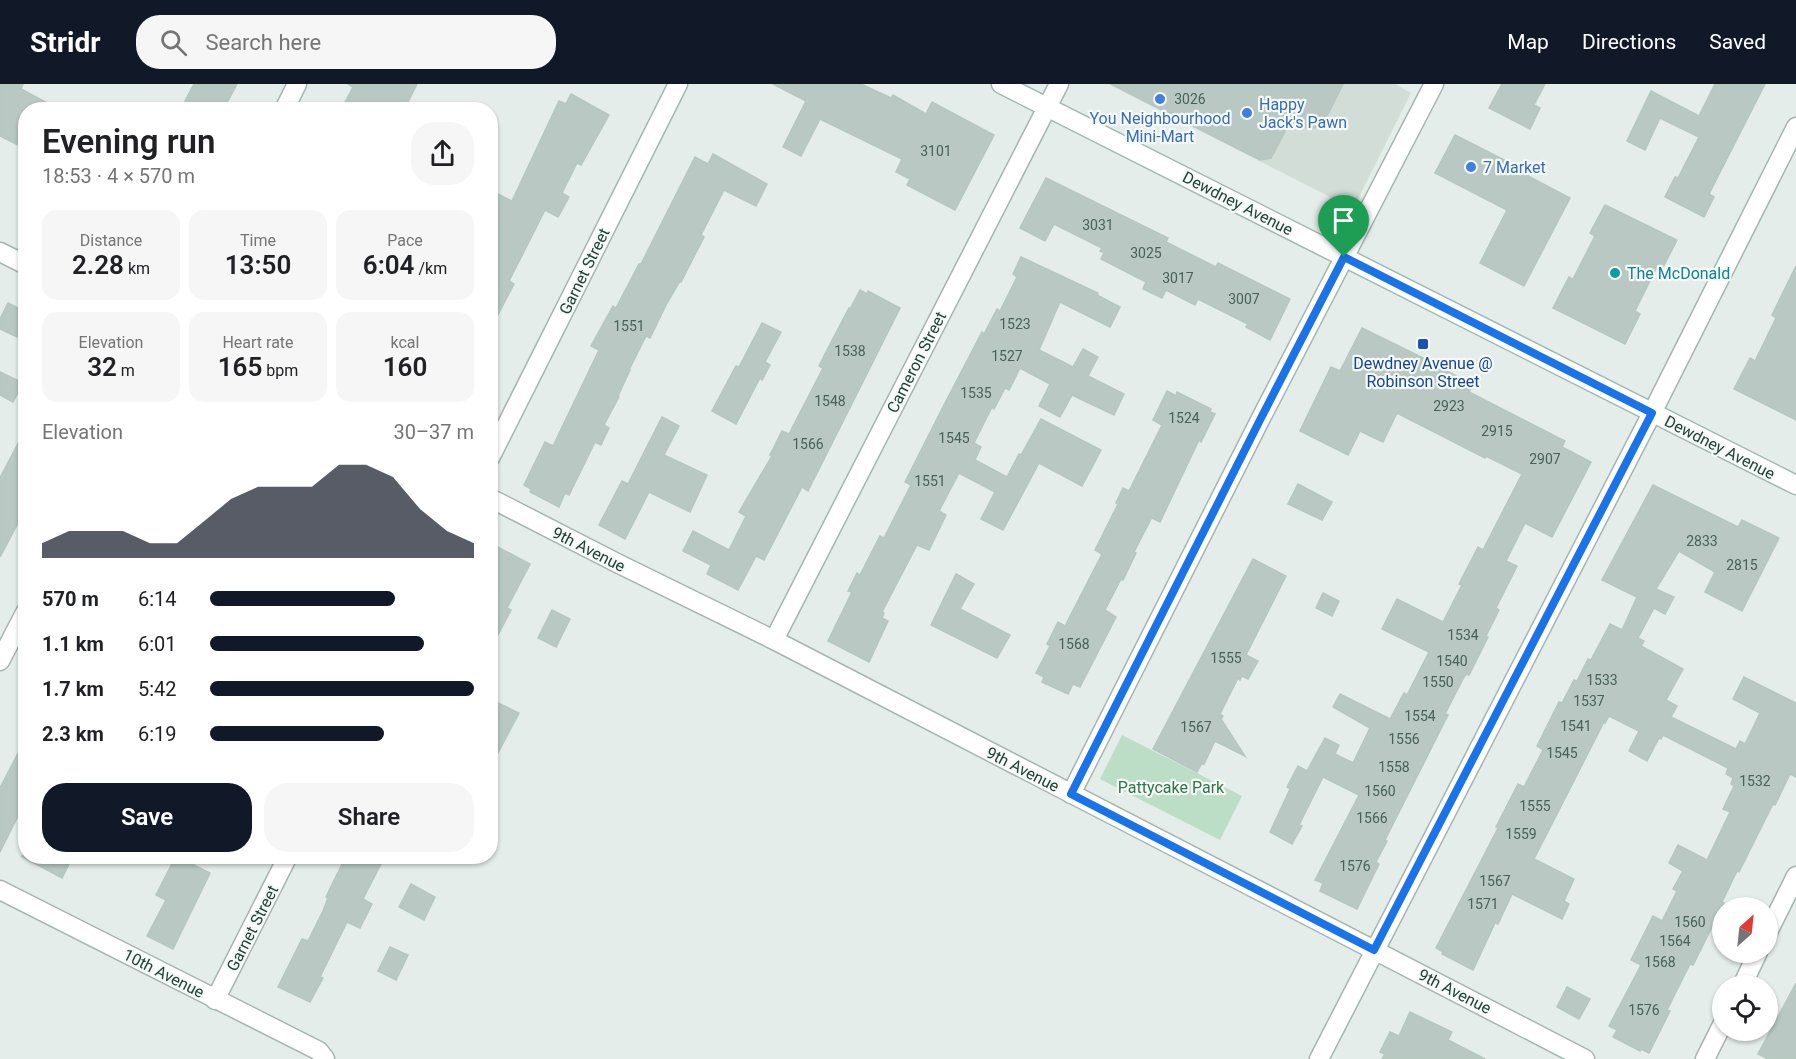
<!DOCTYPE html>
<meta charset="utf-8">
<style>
:root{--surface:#fff;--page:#f6f6f6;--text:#202124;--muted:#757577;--accent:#111827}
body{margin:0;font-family:Roboto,sans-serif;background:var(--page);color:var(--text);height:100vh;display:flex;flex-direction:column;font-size:22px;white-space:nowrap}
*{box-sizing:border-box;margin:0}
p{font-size:20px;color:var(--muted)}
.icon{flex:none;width:33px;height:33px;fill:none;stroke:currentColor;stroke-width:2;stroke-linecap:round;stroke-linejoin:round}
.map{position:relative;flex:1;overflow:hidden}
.panel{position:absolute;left:18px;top:18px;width:480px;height:762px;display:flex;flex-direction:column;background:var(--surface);border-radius:24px;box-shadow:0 2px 4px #0004}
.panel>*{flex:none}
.needle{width:39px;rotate:27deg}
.fabs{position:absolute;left:1712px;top:813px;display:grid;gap:12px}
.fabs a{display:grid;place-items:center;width:66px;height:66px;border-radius:50%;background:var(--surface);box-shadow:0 2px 4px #0004;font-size:30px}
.pin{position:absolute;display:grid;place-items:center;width:51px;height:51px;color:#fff;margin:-62px -26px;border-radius:50% 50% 50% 0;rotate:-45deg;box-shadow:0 0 6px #0007}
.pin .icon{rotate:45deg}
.round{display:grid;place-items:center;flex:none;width:63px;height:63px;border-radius:24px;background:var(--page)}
.overview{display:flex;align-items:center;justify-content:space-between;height:102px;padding:0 24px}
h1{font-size:33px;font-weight:600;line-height:45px}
.figures{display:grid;grid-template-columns:repeat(3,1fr);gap:9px;height:102px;padding:6px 24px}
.figures div{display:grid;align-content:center;border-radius:15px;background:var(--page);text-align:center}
.figures b{font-size:26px;font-weight:600}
.figures small{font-size:16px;font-weight:400}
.figures p{font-size:16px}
.chart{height:168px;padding:12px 24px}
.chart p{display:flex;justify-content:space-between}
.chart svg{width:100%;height:108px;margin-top:6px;fill:var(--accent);opacity:.7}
.action{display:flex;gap:12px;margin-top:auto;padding:12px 24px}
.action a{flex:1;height:69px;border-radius:24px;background:var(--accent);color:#fff;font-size:24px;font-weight:600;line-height:69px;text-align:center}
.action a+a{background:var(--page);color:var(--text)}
ul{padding:0 24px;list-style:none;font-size:20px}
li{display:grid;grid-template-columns:96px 72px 1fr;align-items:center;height:45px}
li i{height:15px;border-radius:8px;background:var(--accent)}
header{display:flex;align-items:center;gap:36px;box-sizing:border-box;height:84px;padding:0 30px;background:var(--accent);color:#fff}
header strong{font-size:28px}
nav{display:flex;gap:33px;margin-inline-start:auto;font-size:21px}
.search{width:420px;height:54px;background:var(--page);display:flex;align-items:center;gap:15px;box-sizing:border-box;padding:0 21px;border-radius:24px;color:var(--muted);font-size:22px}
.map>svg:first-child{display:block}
</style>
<header>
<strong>Stridr</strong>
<div class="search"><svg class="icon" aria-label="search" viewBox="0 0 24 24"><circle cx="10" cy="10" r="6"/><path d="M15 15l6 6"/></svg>Search here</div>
<nav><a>Map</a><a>Directions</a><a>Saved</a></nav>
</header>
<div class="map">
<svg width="1796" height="975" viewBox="0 0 1796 975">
<rect width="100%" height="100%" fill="#e4ede9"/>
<polygon fill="#d2ddd8" points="1108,0 1395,0 1411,9 1359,113 1356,117 1342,119"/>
<polygon fill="#bddec6" points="1122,651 1242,712 1220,756 1100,695"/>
<g fill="#b9c8c2" stroke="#b6c7c0" stroke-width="1.5">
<polygon points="0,0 23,0 21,5 60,26 26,26 26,65 0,52"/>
<polygon points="194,0 237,0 223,26 201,26 185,17"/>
<polygon points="348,0 417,0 404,26 398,26 382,18 378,26 341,26 353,3"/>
<polygon points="773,0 861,0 891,14 893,11 926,30 932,18 994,51 955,126 907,101 910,95 896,88 902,75 820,35 801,72 783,63 806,17"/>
<polygon points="1111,0 1343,0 1322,42 1309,45 1291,36 1271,74 1260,76"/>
<polygon points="1502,0 1545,0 1534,21 1540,24 1530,45 1489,24"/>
<polygon points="1715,0 1765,0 1709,110 1714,113 1704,133 1665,113 1675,93 1678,94 1699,53 1660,34 1645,66 1627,57 1651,7 1699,32"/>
<polygon points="571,10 609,31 581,81 577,79 562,109 569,113 558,133 545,126 509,197 514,200 490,246 490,106 512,117 559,17 566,20"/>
<polygon points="1455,51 1530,89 1528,92 1570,114 1524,202 1480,179 1507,126 1435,89"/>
<polygon points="713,70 767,100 756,122 724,106 701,151 704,153 681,198 680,197 667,219 650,254 646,252 629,286 630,286 618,312 619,313 604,341 609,344 601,361 595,358 569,411 565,409 559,423 530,408 531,405 524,401 545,358 553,362 599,266 591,262 613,222 616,224 639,180 641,180 695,73 708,80"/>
<polygon points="1046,94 1168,154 1166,158 1216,183 1218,179 1290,215 1270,256 1246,243 1248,240 1198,215 1195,221 1166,206 1162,214 1143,205 1146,198 1101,175 1104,169 1100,167 1102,164 1054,140 1045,157 1020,144"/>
<polygon points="1605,121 1677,156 1662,185 1657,183 1635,227 1640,230 1625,260 1553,224 1569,193 1573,195 1595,152 1590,149"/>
<polygon points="1021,173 1098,209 1097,211 1120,223 1110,243 1060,218 1039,266 1073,283 1083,265 1098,273 1088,292 1124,310 1114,331 1072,311 1060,333 1039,322 1050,300 1020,284 1009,306 1005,304 994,325 992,323 974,359 981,363 975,376 1007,393 1019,370 1021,371 1041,335 1101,366 1082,402 1039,379 1003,446 981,435 995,408 959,389 939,427 946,431 929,466 917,461 882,528 884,529 882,534 888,537 869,578 828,557 852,508 848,507 857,489 860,491 880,452 884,454 911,401 905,398 946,317 982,248 984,250 997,225 1000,227 1017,193 1013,190"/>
<polygon points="1796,182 1796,336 1734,305 1750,274 1755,277 1776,234 1772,231"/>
<polygon points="860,206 867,210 868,207 900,224 808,407 802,403 764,476 756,472 738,506 707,490 711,481 683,467 693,447 729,466 746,432 739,428 772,372 770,371 782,347 789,350 823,284 819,282 827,266 849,224 850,225"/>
<polygon points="8,219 26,228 26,236 17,253 0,245 0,235"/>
<polygon points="762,239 781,248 765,278 770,281 762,296 760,294 736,340 712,327 736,282 739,283"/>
<polygon points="1362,244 1425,275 1473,301 1469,308 1565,357 1562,363 1591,378 1552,453 1525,439 1506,477 1517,482 1496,524 1499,526 1486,552 1488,553 1469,591 1466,590 1463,595 1445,630 1448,631 1385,756 1387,757 1376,778 1379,780 1357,825 1320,807 1323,799 1315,796 1359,711 1323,693 1299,741 1302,742 1292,760 1270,748 1290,705 1287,703 1298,682 1307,687 1325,654 1339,661 1335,670 1353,679 1370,644 1333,623 1340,610 1390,635 1404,609 1407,611 1429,568 1382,545 1397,515 1443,538 1462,501 1459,500 1478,463 1483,466 1522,390 1486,372 1485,374 1397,329 1383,358 1360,347 1348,371 1300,347 1331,283 1340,287"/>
<polygon points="0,288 23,299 13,318 0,311"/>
<polygon points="1167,307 1176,312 1177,308 1211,325 1210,328 1215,330 1201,358 1199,356 1160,438 1152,434 1151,435 1134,468 1136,469 1123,496 1121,495 1105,526 1116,533 1080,603 1073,600 1068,610 1042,598 1044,593 1036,589 1050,562 1047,560 1058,538 1065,542 1102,470 1095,466 1118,420 1116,419 1123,404 1129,407 1162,341 1153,336"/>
<polygon points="662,333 679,342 664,371 707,391 690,428 649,408 625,455 599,441 622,397 628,400"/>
<polygon points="26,344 25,426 0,473 0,394"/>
<polygon points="1298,400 1332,418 1322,436 1288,420"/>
<polygon points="1653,401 1738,443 1742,436 1779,454 1742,527 1705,508 1715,488 1679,467 1656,505 1674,513 1665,530 1654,524 1638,554 1644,557 1641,562 1683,585 1666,616 1677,622 1671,633 1736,665 1740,657 1745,660 1760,629 1733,615 1744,593 1796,619 1796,693 1790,690 1775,721 1773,720 1739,788 1737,787 1722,818 1724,819 1693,881 1690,880 1667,926 1670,927 1649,969 1641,965 1640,967 1613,953 1617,946 1609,942 1641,881 1631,876 1653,832 1662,837 1677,807 1673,805 1683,787 1669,779 1678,761 1707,776 1730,728 1723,725 1734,702 1731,700 1733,694 1726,690 1728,684 1663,651 1661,655 1659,654 1647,677 1629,667 1639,647 1609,632 1605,639 1604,638 1534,775 1574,795 1564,817 1569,820 1562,835 1512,810 1498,840 1495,839 1473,886 1442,870 1443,868 1436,864 1498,744 1496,743 1518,700 1524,703 1543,666 1537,662 1559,618 1562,619 1574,596 1577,597 1588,575 1591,576 1610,540 1622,546 1637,513 1602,496"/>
<polygon points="490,459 530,480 507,524 511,526 490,566"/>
<polygon points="1253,475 1286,492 1246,571 1258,577 1248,595 1242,592 1240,596 1238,594 1220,630 1223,632 1221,635 1245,672 1215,657 1204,680 1202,679 1197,688 1153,665"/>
<polygon points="956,490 974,500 960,525 1010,551 997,574 931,541"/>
<polygon points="1323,509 1339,517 1332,532 1316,524"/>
<polygon points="552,526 570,535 556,563 538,554"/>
<polygon points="496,618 519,629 490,684 490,629"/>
<polygon points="26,654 26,712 23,717 25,718 0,768 0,704"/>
<polygon points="21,772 73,772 62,794"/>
<polygon points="176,772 210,789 173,865 147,852 166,816 156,811"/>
<polygon points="346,772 385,772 363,815 372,820 360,844 347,838 320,893 323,894 310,918 278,903 302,855 308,857 323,827 328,814 326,813"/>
<polygon points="411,800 435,813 424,836 399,823"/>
<polygon points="390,863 408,871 396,896 378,887"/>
<polygon points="1796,899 1796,975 1768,975 1758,970"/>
<polygon points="1567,903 1590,915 1579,935 1557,923"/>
<polygon points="1410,928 1452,948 1448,956 1485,975 1382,975 1385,970 1380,968 1390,948 1399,952"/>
</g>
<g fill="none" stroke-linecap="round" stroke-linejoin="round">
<defs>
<g id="minor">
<polyline points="284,26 297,0"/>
<polyline points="0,168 26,181"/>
<polyline points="490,374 678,0"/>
<polyline points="490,414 619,480 774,556 1585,975"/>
<polyline points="774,556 1059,0"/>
<polyline points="0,577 26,527"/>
<polyline points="1071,710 1261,334 1434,0"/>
<polyline points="0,806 319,967 325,975"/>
<polyline points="1767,850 1796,792"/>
<polyline points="1742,902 1758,868"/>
<polyline points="215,916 288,772"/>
<polyline points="1319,975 1652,329 1796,43"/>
<polyline points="1705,975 1722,941"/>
</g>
<polyline id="secondary" points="1001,0 1796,401"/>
</defs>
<use href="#minor" stroke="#a6b5b0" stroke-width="21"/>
<use href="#secondary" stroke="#a2b9b1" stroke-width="21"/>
<use href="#minor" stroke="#fff" stroke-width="18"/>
<use href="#secondary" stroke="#fff" stroke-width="18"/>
</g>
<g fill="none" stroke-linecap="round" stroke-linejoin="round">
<defs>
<polygon id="route" points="1344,173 1652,329 1374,866 1071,710 1261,334"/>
</defs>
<use href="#route" stroke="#fff" stroke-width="12"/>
<use href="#route" stroke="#1a73e8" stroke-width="8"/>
</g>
<g fill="#3f7fe0" stroke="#f5faf7" stroke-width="2">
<circle cx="1160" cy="15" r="6"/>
<circle cx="1247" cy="29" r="6"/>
<circle cx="1471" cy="83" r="6"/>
</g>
<circle fill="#0f9aa8" stroke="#f5faf7" stroke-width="2" cx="1615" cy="189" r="6"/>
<rect fill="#1a4fb4" stroke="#f5faf7" stroke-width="2" x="1417" y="254" width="12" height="12" rx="3"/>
<g text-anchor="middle" stroke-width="4.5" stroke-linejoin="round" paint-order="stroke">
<g font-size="14" fill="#48615a">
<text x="1190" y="20">3026</text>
<text x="936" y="72">3101</text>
<text x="1098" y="146">3031</text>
<text x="1146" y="174">3025</text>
<text x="1178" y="199">3017</text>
<text x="1244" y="220">3007</text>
<text x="1015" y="245">1523</text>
<text x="629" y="247">1551</text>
<text x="850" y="272">1538</text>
<text x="1007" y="277">1527</text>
<text x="976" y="314">1535</text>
<text x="830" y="322">1548</text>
<text x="1449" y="327">2923</text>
<text x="1184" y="339">1524</text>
<text x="1497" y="352">2915</text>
<text x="954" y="359">1545</text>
<text x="808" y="365">1566</text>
<text x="1545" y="380">2907</text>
<text x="930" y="402">1551</text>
<text x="1702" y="462">2833</text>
<text x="1742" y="486">2815</text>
<text x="1463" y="556">1534</text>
<text x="1074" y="565">1568</text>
<text x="1226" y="579">1555</text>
<text x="1452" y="582">1540</text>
<text x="1602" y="601">1533</text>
<text x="1438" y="603">1550</text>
<text x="1589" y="622">1537</text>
<text x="1420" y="637">1554</text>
<text x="1576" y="647">1541</text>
<text x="1196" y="648">1567</text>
<text x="1404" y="660">1556</text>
<text x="1562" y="674">1545</text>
<text x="1394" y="688">1558</text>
<text x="1755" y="702">1532</text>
<text x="1380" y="712">1560</text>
<text x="1535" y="727">1555</text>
<text x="1372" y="739">1566</text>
<text x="1521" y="755">1559</text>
<text x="1355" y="787">1576</text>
<text x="1495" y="802">1567</text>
<text x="1483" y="825">1571</text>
<text x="1690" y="843">1560</text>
<text x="1675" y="862">1564</text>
<text x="1660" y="883">1568</text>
<text x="1644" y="931">1576</text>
</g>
<g font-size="16" fill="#366cbe" stroke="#f5faf7" text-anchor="start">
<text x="1259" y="26">Happy<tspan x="1259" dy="18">Jack's Pawn</tspan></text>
<text x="1160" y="40" text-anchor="middle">You Neighbourhood<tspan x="1160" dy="18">Mini-Mart</tspan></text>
<text x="1483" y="89">7 Market</text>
</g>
<g font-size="16" fill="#233f38" stroke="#f5faf7">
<text transform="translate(1238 119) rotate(27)" y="6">Dewdney Avenue</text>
<text transform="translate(584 187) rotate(-64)" y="6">Garnet Street</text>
<text transform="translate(916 278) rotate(-63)" y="6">Cameron Street</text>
<text transform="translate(1720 363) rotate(27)" y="6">Dewdney Avenue</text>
<text transform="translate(589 465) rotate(27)" y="6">9th Avenue</text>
<text transform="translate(1023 685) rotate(27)" y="6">9th Avenue</text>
<text transform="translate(252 844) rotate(-63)" y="6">Garnet Street</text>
<text transform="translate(164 889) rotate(27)" y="6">10th Avenue</text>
<text transform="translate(1455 907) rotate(27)" y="6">9th Avenue</text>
</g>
<g font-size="16" fill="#0d838f" stroke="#f5faf7" text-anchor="start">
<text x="1627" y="195">The McDonald</text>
</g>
<g font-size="16" fill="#164399" stroke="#f5faf7">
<text x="1423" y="285">Dewdney Avenue @<tspan x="1423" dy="18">Robinson Street</tspan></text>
</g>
<g font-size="16" fill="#2e764a" stroke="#f5faf7">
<text x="1171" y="709">Pattycake Park</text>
</g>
</g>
</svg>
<div class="fabs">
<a><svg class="needle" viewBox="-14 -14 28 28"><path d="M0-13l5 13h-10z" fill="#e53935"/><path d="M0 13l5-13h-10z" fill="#757577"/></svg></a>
<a><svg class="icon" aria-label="locate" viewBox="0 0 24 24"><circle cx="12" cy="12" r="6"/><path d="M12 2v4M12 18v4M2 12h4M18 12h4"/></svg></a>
</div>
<div class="pin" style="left:1344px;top:173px;background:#1e9e55"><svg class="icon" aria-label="arrive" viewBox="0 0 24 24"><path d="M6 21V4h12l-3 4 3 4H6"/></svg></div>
<section class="panel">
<div class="overview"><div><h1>Evening run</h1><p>18:53 · 4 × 570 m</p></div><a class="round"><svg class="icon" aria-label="share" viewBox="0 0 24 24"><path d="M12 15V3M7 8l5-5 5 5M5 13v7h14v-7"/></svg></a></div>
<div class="figures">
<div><p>Distance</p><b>2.28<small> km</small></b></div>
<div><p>Time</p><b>13:50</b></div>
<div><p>Pace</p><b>6:04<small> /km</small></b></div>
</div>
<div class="figures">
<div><p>Elevation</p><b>32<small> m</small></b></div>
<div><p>Heart rate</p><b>165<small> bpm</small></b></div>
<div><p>kcal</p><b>160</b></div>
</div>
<div class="chart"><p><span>Elevation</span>30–37 m</p>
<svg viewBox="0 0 160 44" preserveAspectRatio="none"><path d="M0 44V38L10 33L20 33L30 33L40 38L50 38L60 29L70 20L80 15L90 15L100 15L110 6L120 6L130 11L140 24L150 33L160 38V44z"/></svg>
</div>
<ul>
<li><b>570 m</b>6:14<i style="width:70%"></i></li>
<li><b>1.1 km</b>6:01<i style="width:81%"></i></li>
<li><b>1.7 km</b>5:42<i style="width:100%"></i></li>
<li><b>2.3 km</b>6:19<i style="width:66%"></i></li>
</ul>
<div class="action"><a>Save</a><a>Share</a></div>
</section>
</div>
